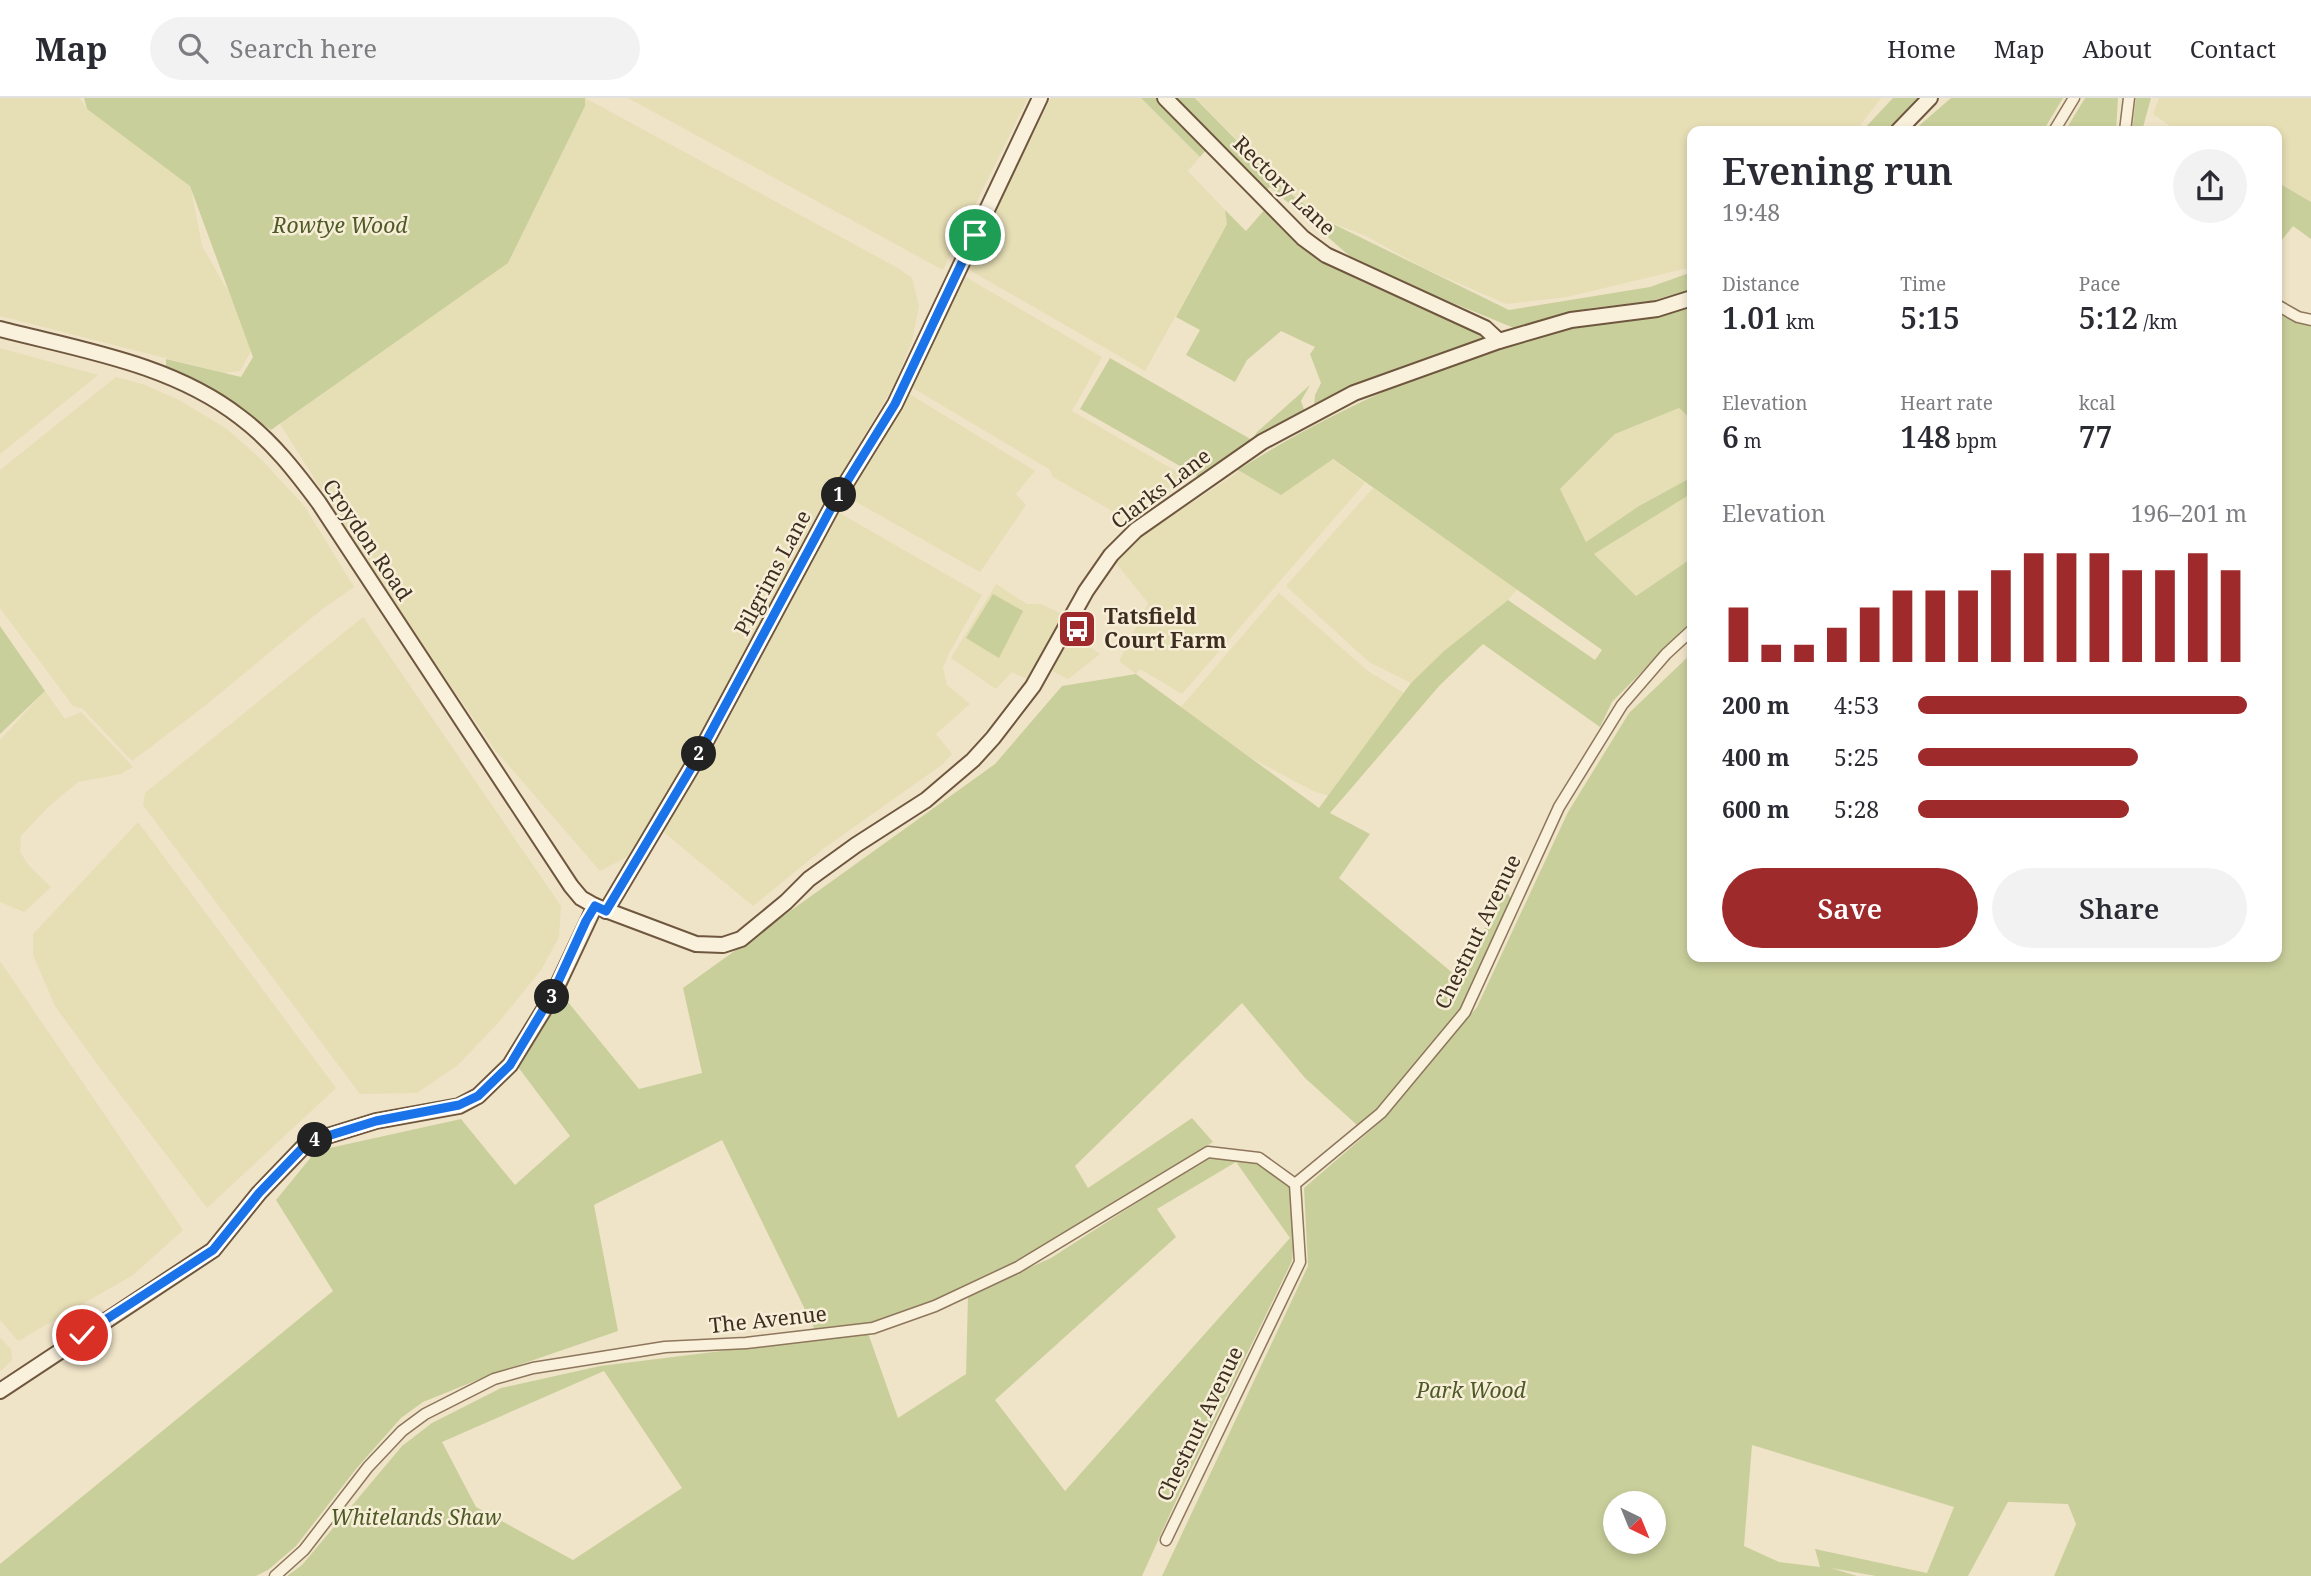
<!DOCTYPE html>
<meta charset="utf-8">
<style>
:root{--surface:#fff;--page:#f2f2f3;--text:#2b2b33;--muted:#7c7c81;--line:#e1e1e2;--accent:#9e2a2b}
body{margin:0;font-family:"Noto Serif",serif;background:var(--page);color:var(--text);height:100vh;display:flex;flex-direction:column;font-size:26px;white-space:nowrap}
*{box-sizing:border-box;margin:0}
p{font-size:23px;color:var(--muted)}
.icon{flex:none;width:38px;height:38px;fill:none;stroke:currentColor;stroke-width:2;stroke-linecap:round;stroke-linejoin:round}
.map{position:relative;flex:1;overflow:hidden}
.details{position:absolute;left:1687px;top:28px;width:595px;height:836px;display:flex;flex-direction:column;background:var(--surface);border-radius:14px;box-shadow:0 4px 10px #0003}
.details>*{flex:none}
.needle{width:46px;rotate:137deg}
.tools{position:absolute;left:1603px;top:1393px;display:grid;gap:14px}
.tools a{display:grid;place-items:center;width:63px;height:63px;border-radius:50%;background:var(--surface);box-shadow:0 4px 10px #0003;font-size:35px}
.pin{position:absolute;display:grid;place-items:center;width:60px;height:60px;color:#fff;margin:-30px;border:4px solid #fff;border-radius:50%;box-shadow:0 2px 7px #0007}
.km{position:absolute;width:35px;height:35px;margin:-18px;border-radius:50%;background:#222;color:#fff;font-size:19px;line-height:35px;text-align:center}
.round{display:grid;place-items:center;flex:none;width:74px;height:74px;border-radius:37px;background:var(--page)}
.headline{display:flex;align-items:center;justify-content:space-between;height:119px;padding:0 35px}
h1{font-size:38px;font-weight:600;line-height:52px}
.stats{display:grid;grid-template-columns:repeat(3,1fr);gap:10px;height:119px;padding:7px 35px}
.stats div{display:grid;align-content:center}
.stats b{font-size:30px;font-weight:600}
.stats small{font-size:19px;font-weight:400}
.stats p{font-size:19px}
.chart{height:196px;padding:14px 35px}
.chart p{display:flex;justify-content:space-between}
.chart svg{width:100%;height:126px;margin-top:7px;stroke:var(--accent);stroke-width:6}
.button{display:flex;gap:14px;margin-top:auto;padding:14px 35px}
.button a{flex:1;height:80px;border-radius:42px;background:var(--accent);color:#fff;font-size:28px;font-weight:600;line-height:80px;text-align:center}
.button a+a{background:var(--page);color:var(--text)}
ul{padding:0 35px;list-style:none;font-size:23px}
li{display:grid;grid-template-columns:112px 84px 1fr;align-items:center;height:52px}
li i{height:18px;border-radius:9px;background:var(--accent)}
header{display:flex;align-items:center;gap:42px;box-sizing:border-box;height:98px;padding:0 35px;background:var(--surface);border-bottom:2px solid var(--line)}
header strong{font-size:33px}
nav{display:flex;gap:38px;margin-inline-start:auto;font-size:24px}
.search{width:490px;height:63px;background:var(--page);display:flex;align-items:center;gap:18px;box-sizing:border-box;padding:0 24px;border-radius:38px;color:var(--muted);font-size:26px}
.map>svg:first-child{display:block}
</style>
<header>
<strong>Map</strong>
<div class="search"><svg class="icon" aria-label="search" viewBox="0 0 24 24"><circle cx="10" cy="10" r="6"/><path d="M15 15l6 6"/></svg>Search here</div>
<nav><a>Home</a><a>Map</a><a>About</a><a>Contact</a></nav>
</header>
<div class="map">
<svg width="2311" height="1478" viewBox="0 0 2311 1478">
<rect width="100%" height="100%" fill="#f0e4c8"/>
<g fill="#e6deb5">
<polygon points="0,0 80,0 87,11 190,85 202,148 229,195 251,253 240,273 224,275 0,218"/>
<polygon points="585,0 896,169 912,180 919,208 912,243 894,288 822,407 681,672 627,759 600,773 496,653 391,502 280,326 508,165"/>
<polygon points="628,0 1028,0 943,172"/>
<polygon points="1051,0 1141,0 1200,59 1188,73 1225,112 1227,126 1145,273 966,170"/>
<polygon points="1196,0 1881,0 1856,33 1692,33 1692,169 1567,199 1506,206 1424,170 1366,138 1327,123 1279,85"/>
<polygon points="2159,0 2311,0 2311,104 2277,84 2277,33 2177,33 2153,16"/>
<polygon points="964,178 1102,259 1072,313 1181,376 1179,384 1121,418 1053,379 1049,371 911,289"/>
<polygon points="0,250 98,277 0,356"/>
<polygon points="116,279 145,287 181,303 227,331 263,363 305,409 354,489 321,512 206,607 132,663 83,611 73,608 0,510 0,372"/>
<polygon points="908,295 1035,373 1016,396 1026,407 980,474 851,401 847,394"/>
<polygon points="1679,310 1692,322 1692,379 1639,408 1586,444 1560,391 1615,336"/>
<polygon points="1332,361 1365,385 1182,596 1140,571 1136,576 1119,563 1148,505 1116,465 1141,438 1237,375 1238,372 1281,397"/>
<polygon points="1373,390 1517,491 1508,502 1444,553 1411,585 1369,564 1286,488"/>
<polygon points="1692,395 1692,460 1636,498 1594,456"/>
<polygon points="838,414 982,497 948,557 943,570 947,587 970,606 936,636 952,656 943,666 823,751 753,808 660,731 705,666"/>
<polygon points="996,486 1027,506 1041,506 1066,518 1029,582 1012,574 996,591 951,560"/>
<polygon points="1279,495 1368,573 1404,595 1329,698 1313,693 1251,660 1181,609"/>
<polygon points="363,519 561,808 559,839 541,872 498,925 458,967 417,995 360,996 143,707 145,695"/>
<polygon points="1070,536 1100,556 1068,581 1049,571"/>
<polygon points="45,593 65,621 81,614 133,669 121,676 78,684 48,709 21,738 20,754 29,768 51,789 24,814 0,804 0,642"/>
<polygon points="138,724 336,990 207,1110 106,978 55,908 33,857 33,836"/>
<polygon points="0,863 183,1132 133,1177 18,1243 0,1222"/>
<polygon points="0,1240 11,1251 12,1262 0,1274"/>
</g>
<g fill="#c9cf9b" fill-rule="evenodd">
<polygon points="84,0 585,0 585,8 508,165 271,332 218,296 166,269 166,261 241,279 253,259 190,88 87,11"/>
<polygon points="1141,0 1156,0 1207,51 1200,59"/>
<polygon points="1170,0 1195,0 1282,89 1327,123 1509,212 1650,189 1692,174 1692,191 1651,203 1591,210 1514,230 1360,167 1270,89 1265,93"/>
<polygon points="1893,0 1923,0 1892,33 1862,33"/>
<polygon points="1951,0 2063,0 2043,33 1913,33"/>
<polygon points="2085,0 2118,0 2116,33 2065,33"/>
<polygon points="2136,0 2151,0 2142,33 2132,33"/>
<polygon points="2277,84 2311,104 2311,141 2293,128 2277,148"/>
<path d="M1266,110c25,22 50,50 79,65 47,25 98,39 143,66l-52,20 -73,22 -49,26 1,-12 6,-12 -11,-29 5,-7 -34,-16 -34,29 -12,22 -49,-27 14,-25 -24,-13 51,-93 -2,-14 21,21z"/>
<path d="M1692,208v114l-13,-12 -64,26 -55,55 26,53 53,-36 53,-29v16l-98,61 42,42 56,-38v63l-80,81 -12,25 -117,-83 -43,41 -110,128 40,21 -31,44 116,97 52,-83 5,9 -52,108 -83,99 -20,17 -52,-47 -63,-75 -167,163 13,22 104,-70 21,24 -214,131 -122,51 -62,6 -93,-190 -128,65 24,126 -128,44 -67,27 -22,16 -45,51 -60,77 -28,24 -12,6h-256v-12l333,-273 -57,-91 40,-49 145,-32 54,66 55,-49 -52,-69 41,-76 80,98 63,-16 -19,-85 312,-224 67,-78 74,-12 183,134 92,-125 33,-32 64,-51 87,60 7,-10 -269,-191 -52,36 -43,-25c101,-64 212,-112 328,-142 29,-7 61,-7 90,-12 12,-2 24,-7 36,-10z"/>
<path d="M2281,217l30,12v1249h-257l22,-52 -8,-20 -60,-2 -40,74h-92l-45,-8 26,8h-695l146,-310 -4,-78 81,-70 92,-111 91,-195 61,-99 63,-60v304h585v-636zM1752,1347l202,62 -27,66 -112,-24 5,18 -41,-5 -35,-16zM1654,1405v39h-39v-39z"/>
<polygon points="1110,260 1252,342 1257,334 1310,287 1301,303 1305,314 1252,342 1201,380 1080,311"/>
<polygon points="993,496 1023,513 999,560 966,540"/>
<polygon points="0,528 45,593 0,636"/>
<path d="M1208,1059l47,5 34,24 6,46 -3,29 -112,231 -38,84h-855l15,-11 100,-119 30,-23 69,-35 99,-22 268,-33 30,85 68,-44 2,-79 83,-37zM1236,1064l54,76 -225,253 -70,-91 181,-163 -19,-28zM604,1273l78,117 -109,72 -97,-53 -34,-65z"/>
</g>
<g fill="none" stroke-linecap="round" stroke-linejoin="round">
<defs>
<g id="street">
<polyline points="2054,33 2074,0"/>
<polyline points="2125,33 2129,0"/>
<polyline points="2277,207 2298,219 2311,222"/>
<polyline points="1295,1086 1381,1015 1465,914 1559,709 1622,607 1666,556 1692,532"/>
<polyline points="1166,1442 1300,1164 1295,1086"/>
<polyline points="275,1478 304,1452 368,1369 402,1333 425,1316 494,1281 533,1270 665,1249 746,1245 873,1230 935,1208 1018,1169 1208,1054 1259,1060 1295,1086"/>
</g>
<g id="secondary">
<polyline points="1165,0 1303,140 1326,157 1485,230 1499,243"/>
<polyline points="1898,33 1930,0"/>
<path d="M0,231c81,21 172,35 240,88 32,24 56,55 79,86l252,383 10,12 14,8 101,38 27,1 18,-6 45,-37 23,-23 47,-34 70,-45 47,-40 20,-22 40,-52 53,-95 25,-36 25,-25 126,-88 92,-49 145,-52 72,-21 86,-11 35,-11"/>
<polyline points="606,813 696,662 835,403 895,306 1040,0"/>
<polyline points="0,1293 213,1152 259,1095 308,1044 376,1023 459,1008 478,998 510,967 553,897 595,808"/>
</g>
</defs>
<use href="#street" stroke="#8d765c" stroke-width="13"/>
<use href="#secondary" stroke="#6f573f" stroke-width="18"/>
<use href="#street" stroke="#faf1dc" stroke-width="10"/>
<use href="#secondary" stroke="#faf1dc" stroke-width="14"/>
</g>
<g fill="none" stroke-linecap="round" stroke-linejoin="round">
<defs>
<polyline id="route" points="82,1237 213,1152 259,1095 308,1044 376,1023 459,1007 478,998 510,967 552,897 586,823 595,808 606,813 696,662 835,403 895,306 975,137"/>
</defs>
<use href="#route" stroke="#fff" stroke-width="14"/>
<use href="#route" stroke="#1a73e8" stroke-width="9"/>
</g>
<defs>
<symbol id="bus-square" viewBox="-11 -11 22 22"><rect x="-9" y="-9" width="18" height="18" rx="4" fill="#9e2a2b" stroke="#f7eed8"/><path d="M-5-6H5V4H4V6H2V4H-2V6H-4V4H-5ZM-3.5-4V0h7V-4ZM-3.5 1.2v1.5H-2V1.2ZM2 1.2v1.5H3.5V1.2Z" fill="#fff"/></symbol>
</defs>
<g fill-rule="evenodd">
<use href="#bus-square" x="1055" y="509" width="44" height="44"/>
</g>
<g text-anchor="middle" stroke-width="5" stroke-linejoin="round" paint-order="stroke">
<g font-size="21" fill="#3d2e20" stroke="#f7eed8">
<text transform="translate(1284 88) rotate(44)" y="7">Rectory Lane</text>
<text transform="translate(1161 391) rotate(-37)" y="7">Clarks Lane</text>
<text transform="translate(367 442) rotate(56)" y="7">Croydon Road</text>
<text transform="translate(773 475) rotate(-62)" y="7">Pilgrims Lane</text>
<text transform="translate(1478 834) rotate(-64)" y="7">Chestnut Avenue</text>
<text transform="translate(768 1222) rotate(-6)" y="7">The Avenue</text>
<text transform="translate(1200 1326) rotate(-64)" y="7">Chestnut Avenue</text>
</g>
<g font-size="21" font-style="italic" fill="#4d5a26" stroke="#f7eed8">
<text x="340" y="135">Rowtye Wood</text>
<text x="1471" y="1300">Park Wood</text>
<text x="416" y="1427">Whitelands Shaw</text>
</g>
<g font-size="21" font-weight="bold" fill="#3d2e20" stroke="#f7eed8" text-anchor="start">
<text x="1104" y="526">Tatsfield<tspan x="1104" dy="24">Court Farm</tspan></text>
</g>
</g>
</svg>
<div class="tools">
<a><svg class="needle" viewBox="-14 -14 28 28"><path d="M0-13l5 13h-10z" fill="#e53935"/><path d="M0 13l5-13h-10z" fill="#7c7c81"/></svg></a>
</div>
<div class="pin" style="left:975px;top:137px;background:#1e9e55"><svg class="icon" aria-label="arrive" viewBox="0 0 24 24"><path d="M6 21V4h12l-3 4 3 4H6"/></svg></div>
<div class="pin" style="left:82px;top:1237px;background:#d93025"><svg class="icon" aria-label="check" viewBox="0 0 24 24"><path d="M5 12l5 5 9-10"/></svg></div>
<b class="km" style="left:839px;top:397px">1</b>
<b class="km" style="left:699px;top:656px">2</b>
<b class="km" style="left:552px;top:899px">3</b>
<b class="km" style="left:315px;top:1042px">4</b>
<section class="details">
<div class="headline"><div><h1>Evening run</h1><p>19:48</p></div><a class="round"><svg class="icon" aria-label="share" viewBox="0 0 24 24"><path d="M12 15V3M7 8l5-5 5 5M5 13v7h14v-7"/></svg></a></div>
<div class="stats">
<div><p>Distance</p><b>1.01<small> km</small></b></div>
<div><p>Time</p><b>5:15</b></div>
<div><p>Pace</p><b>5:12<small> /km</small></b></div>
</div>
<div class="stats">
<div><p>Elevation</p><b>6<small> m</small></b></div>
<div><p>Heart rate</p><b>148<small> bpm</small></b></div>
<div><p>kcal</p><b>77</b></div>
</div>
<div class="chart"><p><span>Elevation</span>196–201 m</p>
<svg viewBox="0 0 160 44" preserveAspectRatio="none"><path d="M5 44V25M15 44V38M25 44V38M35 44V32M45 44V25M55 44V19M65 44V19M75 44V19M85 44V12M95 44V6M105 44V6M115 44V6M125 44V12M135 44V12M145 44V6M155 44V12"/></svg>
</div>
<ul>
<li><b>200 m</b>4:53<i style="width:100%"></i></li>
<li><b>400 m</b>5:25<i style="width:67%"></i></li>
<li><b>600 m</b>5:28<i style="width:64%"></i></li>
</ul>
<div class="button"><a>Save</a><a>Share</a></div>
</section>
</div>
